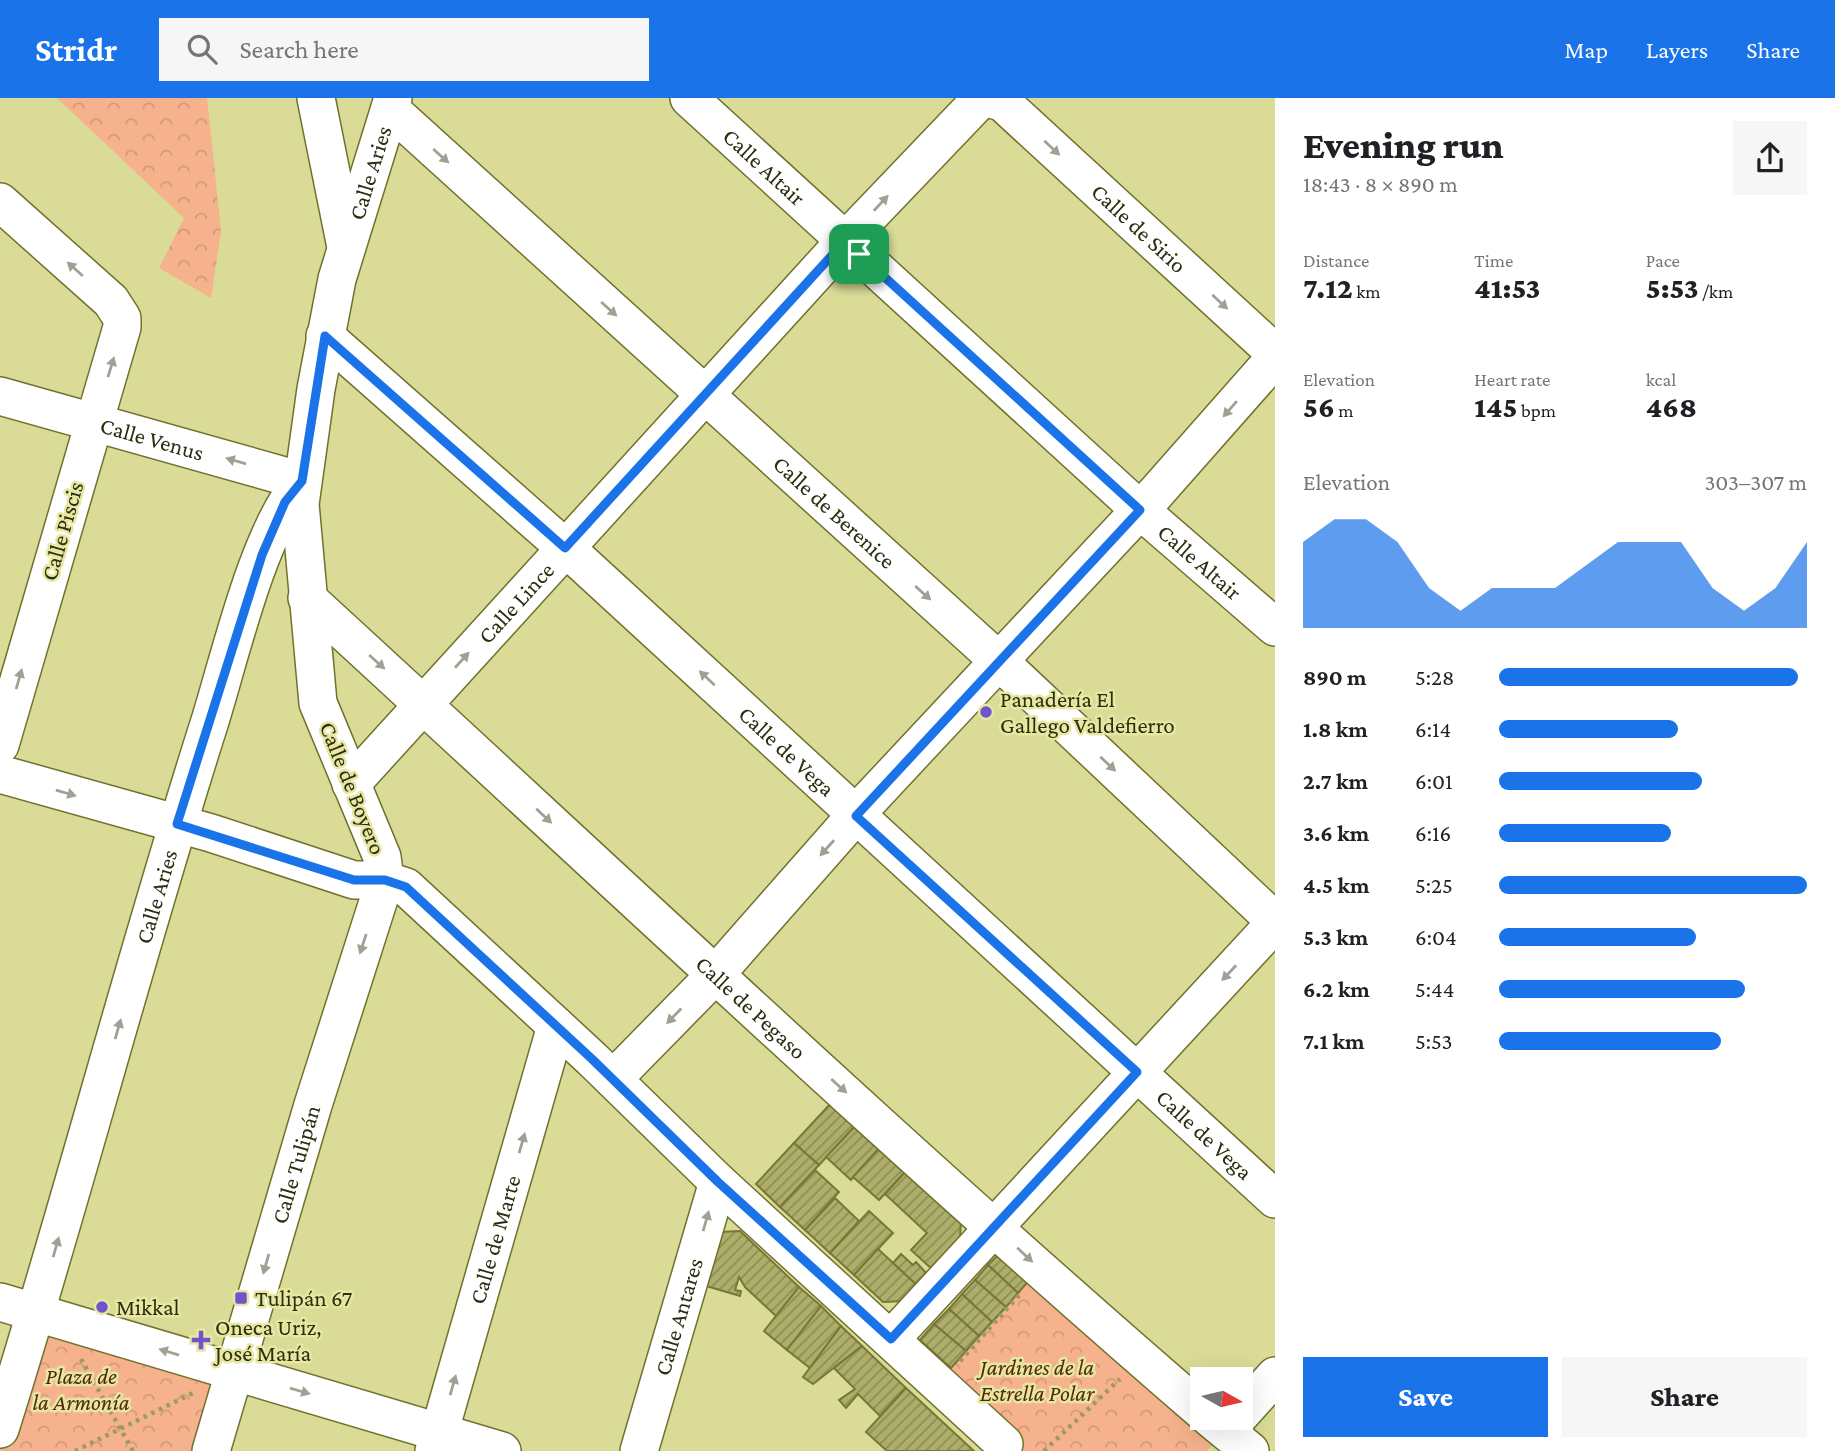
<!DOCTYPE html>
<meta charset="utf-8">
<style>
:root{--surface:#fff;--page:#f6f6f6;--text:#202124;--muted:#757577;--accent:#1a73e8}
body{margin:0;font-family:"Crimson Pro",serif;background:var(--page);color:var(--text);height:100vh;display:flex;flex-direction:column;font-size:26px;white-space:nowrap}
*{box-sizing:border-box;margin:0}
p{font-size:23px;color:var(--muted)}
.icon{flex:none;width:38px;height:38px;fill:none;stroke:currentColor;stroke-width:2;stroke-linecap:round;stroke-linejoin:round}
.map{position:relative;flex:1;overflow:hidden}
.side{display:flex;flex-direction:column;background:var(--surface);width:560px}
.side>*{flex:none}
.needle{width:46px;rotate:98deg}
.buttons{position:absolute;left:1190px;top:1269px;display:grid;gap:14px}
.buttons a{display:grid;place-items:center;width:63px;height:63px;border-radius:0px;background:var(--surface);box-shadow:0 7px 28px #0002;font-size:35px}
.pin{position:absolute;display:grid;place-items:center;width:60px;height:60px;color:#fff;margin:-30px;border-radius:14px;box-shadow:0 4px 10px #0006}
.round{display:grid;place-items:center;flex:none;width:74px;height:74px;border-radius:0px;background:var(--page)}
.head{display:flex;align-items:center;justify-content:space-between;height:119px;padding:0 28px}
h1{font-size:38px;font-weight:800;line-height:52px}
.metrics{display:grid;grid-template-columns:repeat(3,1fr);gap:10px;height:119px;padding:7px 28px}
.metrics div{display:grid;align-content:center}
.metrics b{font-size:30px;font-weight:800}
.metrics small{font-size:19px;font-weight:400}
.metrics p{font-size:19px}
.chart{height:196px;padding:14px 28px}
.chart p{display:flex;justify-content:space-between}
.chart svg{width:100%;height:126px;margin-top:7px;fill:var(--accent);opacity:.7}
.cta{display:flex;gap:14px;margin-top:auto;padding:14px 28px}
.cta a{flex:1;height:80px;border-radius:0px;background:var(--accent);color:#fff;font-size:28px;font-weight:800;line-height:80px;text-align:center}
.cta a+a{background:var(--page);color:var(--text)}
ul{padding:0 28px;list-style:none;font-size:23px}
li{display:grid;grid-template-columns:112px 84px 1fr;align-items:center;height:52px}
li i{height:18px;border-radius:9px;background:var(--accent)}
header{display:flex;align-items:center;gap:42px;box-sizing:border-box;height:98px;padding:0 35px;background:var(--accent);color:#fff}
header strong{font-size:33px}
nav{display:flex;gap:38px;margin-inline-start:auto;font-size:24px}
.search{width:490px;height:63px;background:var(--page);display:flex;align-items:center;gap:18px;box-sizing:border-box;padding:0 24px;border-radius:0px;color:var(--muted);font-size:26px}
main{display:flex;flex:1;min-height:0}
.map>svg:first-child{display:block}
</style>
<header>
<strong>Stridr</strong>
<div class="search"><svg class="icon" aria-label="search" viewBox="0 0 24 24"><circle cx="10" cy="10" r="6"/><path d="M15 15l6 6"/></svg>Search here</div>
<nav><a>Map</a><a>Layers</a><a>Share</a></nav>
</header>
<main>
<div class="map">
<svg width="1275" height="1353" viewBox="0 0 1275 1353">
<defs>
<pattern id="park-crowns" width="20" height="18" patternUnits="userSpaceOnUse" patternTransform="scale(1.75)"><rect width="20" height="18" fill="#f6b28d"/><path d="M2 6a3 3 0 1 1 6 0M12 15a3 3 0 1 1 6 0" fill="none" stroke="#d39979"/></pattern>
<pattern id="building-hatch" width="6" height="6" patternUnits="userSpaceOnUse" patternTransform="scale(1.75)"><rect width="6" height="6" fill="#acae6a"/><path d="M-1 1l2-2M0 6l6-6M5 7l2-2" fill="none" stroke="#8c8e56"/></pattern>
</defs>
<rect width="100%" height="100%" fill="#d9db96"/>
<g fill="url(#park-crowns)">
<polygon points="57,0 207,0 221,133 211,200 159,170 184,120"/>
<polygon points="1031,1180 1212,1347 1207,1353 991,1353 929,1296"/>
<polygon points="37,1215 235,1274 211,1353 0,1353 0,1331"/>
</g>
<g fill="url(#building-hatch)" stroke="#787836" stroke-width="2">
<polygon points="833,1003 858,1025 819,1067 794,1045"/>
<polygon points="858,1025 882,1047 851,1082 826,1059"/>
<polygon points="794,1045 819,1067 780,1109 756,1086"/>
<polygon points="882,1047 907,1072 879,1102 853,1079"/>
<polygon points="815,1072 839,1094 805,1132 780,1109"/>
<polygon points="907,1072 961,1121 960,1141 933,1172 911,1152 927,1135 885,1096"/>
<polygon points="835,1100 859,1123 830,1155 805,1132"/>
<polygon points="869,1113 893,1135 854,1177 830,1155"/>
<polygon points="740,1133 799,1189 776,1218 745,1189 739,1179 735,1192 741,1193 740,1198 703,1187 720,1134"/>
<polygon points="878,1151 918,1188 905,1203 883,1204 854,1177"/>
<polygon points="1002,1153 1031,1180 1018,1195 988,1167"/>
<polygon points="901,1156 913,1167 916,1164 928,1177 918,1188 893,1165"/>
<polygon points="988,1167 1018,1195 1006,1209 975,1182"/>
<polygon points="975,1182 1006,1209 992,1224 962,1196"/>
<polygon points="799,1189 821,1208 787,1252 764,1233"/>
<polygon points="962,1196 992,1224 979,1238 949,1211"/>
<polygon points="821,1208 841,1228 810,1270 787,1252"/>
<polygon points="949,1211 979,1238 966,1253 934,1226"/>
<polygon points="934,1226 966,1253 951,1270 920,1242"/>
<polygon points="841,1228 862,1248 813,1286 803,1279"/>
<polygon points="862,1248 906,1290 880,1318 858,1296 846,1310 839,1302 855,1291 834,1270"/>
<polygon points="906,1290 948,1329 974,1353 887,1353 866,1334"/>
</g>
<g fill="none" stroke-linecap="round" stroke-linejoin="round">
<defs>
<g id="minor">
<polyline points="316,0 346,149"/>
<path id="s1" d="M689,0l451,412 135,117"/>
<path id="s2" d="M390,11l610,553 275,259"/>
<polyline points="0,104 111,203 122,220 122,229 0,647"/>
<path id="s3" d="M325,238l255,225 695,638"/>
<path id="s4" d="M0,298l302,85"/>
<path id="s5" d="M307,500c297,272 590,550 895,813"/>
<polyline points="0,676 211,735 354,782 385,782 406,789 592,961 718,1084 1004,1346"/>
<path id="s6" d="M351,686l494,-543 132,-138 10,-5 15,4 273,251"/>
<polyline points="613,981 715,877 869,702 1155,396 1275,260"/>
<polyline points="0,1204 502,1353"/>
<polyline points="891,1241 1275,825"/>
<polyline points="1241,1316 1275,1278"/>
<polyline points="1210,1320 1250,1353"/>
<path id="s7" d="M0,1331c74,-235 135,-474 210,-708 21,-68 47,-183 89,-236"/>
<path id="s8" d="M211,1353l102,-346 72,-225 -3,-23 -64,-154 -18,-199 16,-115 21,-110 56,-181"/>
<path id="s9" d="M434,1353l122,-425"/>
<path id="s10" d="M639,1353l79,-269"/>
</g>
</defs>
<use href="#minor" stroke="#70712d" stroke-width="40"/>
<g stroke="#999a64" stroke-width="4.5" stroke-dasharray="3.5 5" stroke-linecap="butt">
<polyline points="81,1261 133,1353"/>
<polyline points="960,1263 1022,1194"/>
<polyline points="75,1353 193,1295"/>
<polyline points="1044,1353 1120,1281"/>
</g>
<use href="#minor" stroke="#fff" stroke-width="37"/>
</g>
<defs><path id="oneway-solid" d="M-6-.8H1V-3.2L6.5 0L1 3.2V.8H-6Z" transform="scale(1.75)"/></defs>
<g fill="#a0a094">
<use href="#oneway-solid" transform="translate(1052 50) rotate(43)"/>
<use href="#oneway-solid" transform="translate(441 58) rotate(42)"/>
<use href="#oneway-solid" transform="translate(881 105) rotate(-47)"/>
<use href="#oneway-solid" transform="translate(75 171) rotate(-138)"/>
<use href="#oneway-solid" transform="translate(1220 204) rotate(43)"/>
<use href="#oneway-solid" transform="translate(609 211) rotate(42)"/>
<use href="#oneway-solid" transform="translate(111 269) rotate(-73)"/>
<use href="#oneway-solid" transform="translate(1230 311) rotate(131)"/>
<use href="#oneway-solid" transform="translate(236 363) rotate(-164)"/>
<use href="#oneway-solid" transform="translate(923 495) rotate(42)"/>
<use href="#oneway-solid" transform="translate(462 562) rotate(-48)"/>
<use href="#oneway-solid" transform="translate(377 564) rotate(42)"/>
<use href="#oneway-solid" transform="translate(707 580) rotate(-137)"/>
<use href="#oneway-solid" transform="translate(19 581) rotate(-74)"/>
<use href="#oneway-solid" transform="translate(1108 666) rotate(43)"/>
<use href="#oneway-solid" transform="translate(66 695) rotate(16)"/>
<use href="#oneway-solid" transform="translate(544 718) rotate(43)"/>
<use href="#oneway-solid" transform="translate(827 750) rotate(132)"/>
<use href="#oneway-solid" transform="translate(363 846) rotate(108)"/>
<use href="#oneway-solid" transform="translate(1229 875) rotate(133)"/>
<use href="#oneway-solid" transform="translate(674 918) rotate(134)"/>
<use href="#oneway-solid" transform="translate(118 931) rotate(-74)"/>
<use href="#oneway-solid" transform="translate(839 988) rotate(42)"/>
<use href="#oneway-solid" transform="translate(522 1045) rotate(-74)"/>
<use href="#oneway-solid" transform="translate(706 1123) rotate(-74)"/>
<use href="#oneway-solid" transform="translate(56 1149) rotate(-74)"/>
<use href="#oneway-solid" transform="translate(1025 1157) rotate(43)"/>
<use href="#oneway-solid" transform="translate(266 1166) rotate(106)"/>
<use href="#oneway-solid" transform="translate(169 1254) rotate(-163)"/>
<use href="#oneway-solid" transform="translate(453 1287) rotate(-74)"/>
<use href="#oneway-solid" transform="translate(300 1293) rotate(16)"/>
</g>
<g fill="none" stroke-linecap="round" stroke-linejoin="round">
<defs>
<polygon id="route" points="845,143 1140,412 856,718 1137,974 891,1241 718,1084 592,961 406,789 385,782 354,782 177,726 262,457 285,404 302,383 325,238 565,450"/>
</defs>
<use href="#route" stroke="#fff" stroke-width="14"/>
<use href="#route" stroke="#1a73e8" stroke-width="9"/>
</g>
<g fill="#7053cd" stroke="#e6e8a2" stroke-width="2.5">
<circle cx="986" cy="614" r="7"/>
<rect x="234" y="1193" width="14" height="14" rx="3.5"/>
<circle cx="102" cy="1209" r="7"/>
<path d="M197.5 1231.5h7v7h7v7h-7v7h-7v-7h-7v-7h7z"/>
</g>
<g text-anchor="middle" stroke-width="5" stroke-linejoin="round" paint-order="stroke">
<g font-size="23" fill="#2d2d11" stroke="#e6e8a2">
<text dy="8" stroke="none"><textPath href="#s1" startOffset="102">Calle Altair</textPath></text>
<text dy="8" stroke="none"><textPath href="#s8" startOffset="1326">Calle Aries</textPath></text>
<text dy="8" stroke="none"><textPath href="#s6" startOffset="1138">Calle de Sirio</textPath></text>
<text dy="8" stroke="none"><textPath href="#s4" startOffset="158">Calle Venus</textPath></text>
<text dy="8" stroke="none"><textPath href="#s2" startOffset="600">Calle de Berenice</textPath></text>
<text transform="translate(62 433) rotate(-74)" y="8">Calle Piscis</text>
<text dy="8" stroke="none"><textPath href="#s1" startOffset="690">Calle Altair</textPath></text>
<text dy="8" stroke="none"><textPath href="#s6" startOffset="245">Calle Lince</textPath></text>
<text dy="8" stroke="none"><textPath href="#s3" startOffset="621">Calle de Vega</textPath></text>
<text transform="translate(353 690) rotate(68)" y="8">Calle de Boyero</text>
<text dy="8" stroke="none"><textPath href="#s7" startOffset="555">Calle Aries</textPath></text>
<text dy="8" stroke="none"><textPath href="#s5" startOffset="604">Calle de Pegaso</textPath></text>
<text dy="8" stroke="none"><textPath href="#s3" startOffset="1188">Calle de Vega</textPath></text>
<text dy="8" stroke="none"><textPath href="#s8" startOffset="299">Calle Tulipán</textPath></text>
<text dy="8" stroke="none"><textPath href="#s9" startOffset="220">Calle de Marte</textPath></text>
<text dy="8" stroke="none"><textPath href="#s10" startOffset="140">Calle Antares</textPath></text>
</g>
<g font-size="23" fill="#2d2d11" stroke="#e6e8a2" text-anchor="start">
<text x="1000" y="609">Panadería El<tspan x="1000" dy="26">Gallego Valdefierro</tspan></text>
<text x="255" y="1208">Tulipán 67</text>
<text x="116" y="1217">Mikkal</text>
<text x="215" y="1237">Oneca Uriz,<tspan x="215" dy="26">José María</tspan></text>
</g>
<g font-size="23" font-style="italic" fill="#54270b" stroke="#e6e8a2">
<text x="1037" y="1277">Jardines de la<tspan x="1037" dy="26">Estrella Polar</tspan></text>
<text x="81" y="1286">Plaza de<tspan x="81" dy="26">la Armonía</tspan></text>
</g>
</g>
</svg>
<div class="buttons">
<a><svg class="needle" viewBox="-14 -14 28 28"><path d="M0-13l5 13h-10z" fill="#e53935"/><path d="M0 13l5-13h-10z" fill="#757577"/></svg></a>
</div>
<div class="pin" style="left:859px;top:156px;background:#1e9e55"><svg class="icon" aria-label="arrive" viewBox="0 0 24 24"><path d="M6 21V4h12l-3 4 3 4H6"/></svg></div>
</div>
<section class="side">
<div class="head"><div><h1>Evening run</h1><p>18:43 · 8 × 890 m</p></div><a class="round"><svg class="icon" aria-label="share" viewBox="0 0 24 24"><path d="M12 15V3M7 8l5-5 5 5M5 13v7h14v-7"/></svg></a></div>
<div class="metrics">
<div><p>Distance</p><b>7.12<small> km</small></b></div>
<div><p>Time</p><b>41:53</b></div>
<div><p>Pace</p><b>5:53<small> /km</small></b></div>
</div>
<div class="metrics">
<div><p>Elevation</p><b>56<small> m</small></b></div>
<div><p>Heart rate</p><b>145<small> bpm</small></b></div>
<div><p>kcal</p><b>468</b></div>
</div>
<div class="chart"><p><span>Elevation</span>303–307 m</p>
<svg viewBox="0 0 160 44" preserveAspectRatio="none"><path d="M0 44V14L10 6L20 6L30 14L40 30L50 38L60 30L70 30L80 30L90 22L100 14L110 14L120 14L130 30L140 38L150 30L160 14V44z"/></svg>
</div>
<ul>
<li><b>890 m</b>5:28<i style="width:97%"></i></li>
<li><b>1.8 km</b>6:14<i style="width:58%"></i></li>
<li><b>2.7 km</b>6:01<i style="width:66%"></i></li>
<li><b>3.6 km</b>6:16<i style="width:56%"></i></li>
<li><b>4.5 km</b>5:25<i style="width:100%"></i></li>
<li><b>5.3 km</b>6:04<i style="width:64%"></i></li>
<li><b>6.2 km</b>5:44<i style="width:80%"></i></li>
<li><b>7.1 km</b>5:53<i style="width:72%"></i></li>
</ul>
<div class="cta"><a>Save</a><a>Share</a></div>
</section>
</main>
